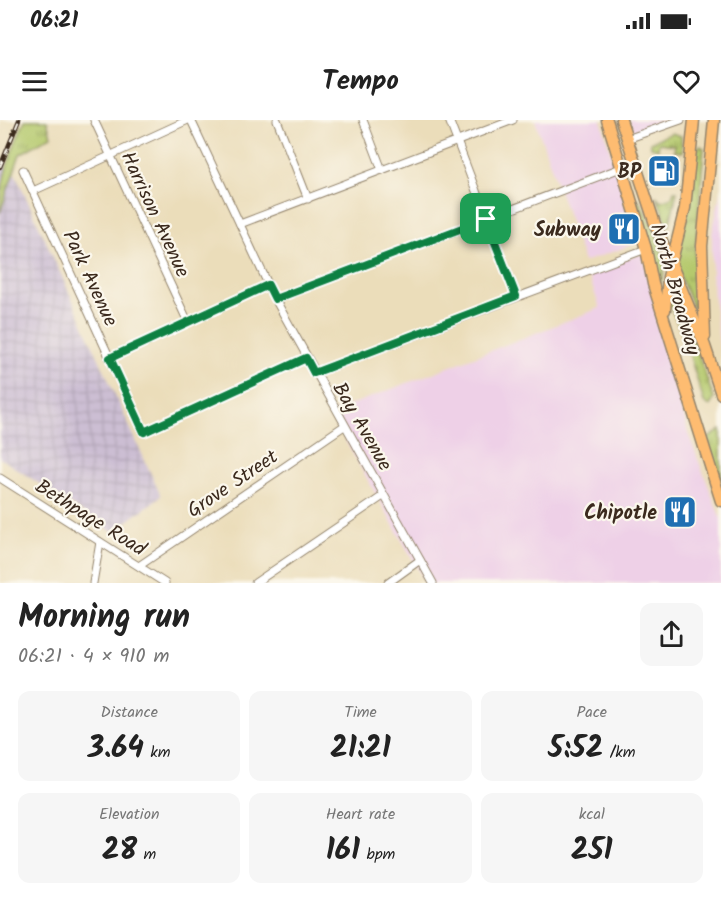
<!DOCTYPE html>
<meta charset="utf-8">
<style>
:root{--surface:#fff;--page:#f6f6f6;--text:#222;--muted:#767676}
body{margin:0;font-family:Kalam,sans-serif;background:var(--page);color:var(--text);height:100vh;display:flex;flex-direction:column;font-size:22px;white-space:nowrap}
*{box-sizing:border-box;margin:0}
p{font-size:20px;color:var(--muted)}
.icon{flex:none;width:33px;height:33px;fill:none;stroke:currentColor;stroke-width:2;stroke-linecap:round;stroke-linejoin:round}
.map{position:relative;height:463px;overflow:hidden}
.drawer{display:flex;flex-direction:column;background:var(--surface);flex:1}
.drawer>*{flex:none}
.pin{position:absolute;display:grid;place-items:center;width:51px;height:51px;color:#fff;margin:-26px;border-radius:12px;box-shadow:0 3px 9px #0006}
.round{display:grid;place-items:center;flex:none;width:63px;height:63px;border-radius:12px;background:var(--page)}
.overview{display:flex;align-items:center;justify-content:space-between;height:102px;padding:0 18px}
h1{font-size:33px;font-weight:800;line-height:45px}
.figures{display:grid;grid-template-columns:repeat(3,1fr);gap:9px;height:102px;padding:6px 18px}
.figures div{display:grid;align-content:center;border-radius:12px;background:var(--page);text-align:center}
.figures b{font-size:30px;font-weight:800}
.figures small{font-size:16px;font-weight:400}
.figures p{font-size:16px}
.status{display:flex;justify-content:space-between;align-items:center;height:42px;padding:0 30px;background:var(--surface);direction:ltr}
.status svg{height:16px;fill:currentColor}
header{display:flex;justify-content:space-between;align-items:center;height:78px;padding:0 18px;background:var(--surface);font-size:27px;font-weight:800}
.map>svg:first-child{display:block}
</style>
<div class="status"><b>06:21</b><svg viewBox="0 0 49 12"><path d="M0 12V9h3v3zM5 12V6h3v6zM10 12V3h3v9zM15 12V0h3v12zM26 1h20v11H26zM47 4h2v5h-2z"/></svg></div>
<header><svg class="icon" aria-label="menu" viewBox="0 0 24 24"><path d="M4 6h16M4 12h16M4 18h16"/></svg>Tempo<svg class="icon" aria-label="heart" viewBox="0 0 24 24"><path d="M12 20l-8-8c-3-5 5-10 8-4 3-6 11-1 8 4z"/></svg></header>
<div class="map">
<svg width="721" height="463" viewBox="0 0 721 463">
<defs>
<pattern id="industrial-grid" width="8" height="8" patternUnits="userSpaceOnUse" patternTransform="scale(1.5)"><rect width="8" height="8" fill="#ccbed3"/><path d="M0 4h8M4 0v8" fill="none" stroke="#b0a3b5"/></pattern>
<pattern id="grass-tufts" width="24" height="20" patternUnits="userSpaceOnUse" patternTransform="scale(1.5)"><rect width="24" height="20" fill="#b5c96d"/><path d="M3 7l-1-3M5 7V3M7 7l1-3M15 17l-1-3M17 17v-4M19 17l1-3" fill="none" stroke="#94a359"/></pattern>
</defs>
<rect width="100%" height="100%" fill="#fbf7ec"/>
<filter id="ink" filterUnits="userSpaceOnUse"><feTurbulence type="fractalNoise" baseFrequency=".0167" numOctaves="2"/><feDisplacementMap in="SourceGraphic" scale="12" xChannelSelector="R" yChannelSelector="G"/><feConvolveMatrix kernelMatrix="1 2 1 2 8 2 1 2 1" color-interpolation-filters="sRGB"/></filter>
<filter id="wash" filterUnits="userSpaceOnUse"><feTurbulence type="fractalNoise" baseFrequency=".008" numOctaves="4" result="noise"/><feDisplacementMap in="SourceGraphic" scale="24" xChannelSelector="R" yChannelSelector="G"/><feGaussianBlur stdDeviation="1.35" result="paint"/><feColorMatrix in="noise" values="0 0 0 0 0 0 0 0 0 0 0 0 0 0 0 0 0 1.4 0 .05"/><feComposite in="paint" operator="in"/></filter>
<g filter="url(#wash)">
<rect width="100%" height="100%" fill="#ebddba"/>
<g fill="#eed0e7">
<polygon points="535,0 601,0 637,123 584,142"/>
<polygon points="629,0 666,0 632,11"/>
<polygon points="721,71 721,236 712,163 712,114"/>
<polygon points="644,133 688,313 721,399 721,463 426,463 330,293 600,188 588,154"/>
</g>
<polygon fill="url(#industrial-grid)" points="0,44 16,55 161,376 113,412 0,338"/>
<g fill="url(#grass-tufts)" stroke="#787a46" stroke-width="1.5">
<path d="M25,0h22l4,16 -31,18 -20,59c0,-34 11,-62 25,-93z"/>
<polygon points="672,13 681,16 682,32 674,31 675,25 659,23 658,29 651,27 650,22"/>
<polygon points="700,26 704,28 695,134 697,189 694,190 675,144 690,80 697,28"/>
<polygon points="674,71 677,71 669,107 656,76 661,81 672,77"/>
<path d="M638,79c11,19 37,67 21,85l-24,-84z"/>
<polygon points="671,163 686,199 714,279 710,286 704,282 684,217 669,184"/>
<polygon points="721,310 721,362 707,319"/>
</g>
</g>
<g filter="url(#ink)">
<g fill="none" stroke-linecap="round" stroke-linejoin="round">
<defs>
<g id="minor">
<polyline points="94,0 188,202"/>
<polyline points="191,0 275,179 433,463"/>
<polyline points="277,0 308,79"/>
<polyline points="363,0 382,50"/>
<polyline points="449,0 516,176"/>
<polyline points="627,19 681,0"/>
<polyline points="23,50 144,312 306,238"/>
<polyline points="33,71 188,0"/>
<polyline points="240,104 513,0"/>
<polyline points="275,179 634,43"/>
<polyline points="110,238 268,165"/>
<polyline points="314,253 646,129"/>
<polyline points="0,358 165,463"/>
<polyline points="139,446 344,306"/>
<polyline points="93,463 100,422"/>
<polyline points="255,463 383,376"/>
<polyline points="388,463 420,440"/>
</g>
<g id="primary">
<polyline points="607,0 646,129 653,164 721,381"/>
<polyline points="621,0 655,104 705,226 721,274"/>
<polyline points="665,190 668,157 685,88 694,0"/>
<polyline points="705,217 702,126 714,0"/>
</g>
</defs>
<use href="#minor" stroke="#93846c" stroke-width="9"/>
<use href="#primary" stroke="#93846c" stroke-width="13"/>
<use href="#minor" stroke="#fff" stroke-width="7"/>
<use href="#primary" stroke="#febc71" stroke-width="10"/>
<defs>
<polyline id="rail" points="0,47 19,0"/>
</defs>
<use href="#rail" stroke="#3b2a1e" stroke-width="4.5"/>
<use href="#rail" stroke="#fbf7ec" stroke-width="2" stroke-dasharray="7" stroke-linecap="butt"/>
</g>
</g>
<g fill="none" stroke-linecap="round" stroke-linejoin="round" filter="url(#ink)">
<defs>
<polygon id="route" points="486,99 516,176 314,253 306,238 144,312 110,238 268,165 275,179"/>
</defs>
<use href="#route" stroke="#fff" stroke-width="12"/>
<use href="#route" stroke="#0b8043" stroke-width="8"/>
</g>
<defs>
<symbol id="fuel-square" viewBox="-11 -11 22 22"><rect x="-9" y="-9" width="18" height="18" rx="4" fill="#1f6fb2" stroke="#fbf7ec"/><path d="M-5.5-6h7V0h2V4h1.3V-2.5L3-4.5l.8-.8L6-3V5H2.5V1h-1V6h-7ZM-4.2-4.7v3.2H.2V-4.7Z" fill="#fff"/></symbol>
<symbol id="restaurant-square" viewBox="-11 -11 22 22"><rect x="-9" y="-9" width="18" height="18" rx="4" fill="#1f6fb2" stroke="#fbf7ec"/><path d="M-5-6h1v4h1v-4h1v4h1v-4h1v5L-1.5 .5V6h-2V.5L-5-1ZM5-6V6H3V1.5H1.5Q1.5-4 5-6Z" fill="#fff"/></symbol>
</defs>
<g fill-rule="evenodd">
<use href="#fuel-square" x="645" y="32" width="38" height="38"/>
<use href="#restaurant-square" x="605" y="90" width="38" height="38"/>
<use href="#restaurant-square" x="661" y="373" width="38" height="38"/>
</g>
<g text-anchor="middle" stroke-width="4.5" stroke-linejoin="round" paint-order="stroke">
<g font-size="20" font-weight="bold" fill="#3b2a1e" stroke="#fbf7ec" text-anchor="end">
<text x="641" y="58">BP</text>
<text x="601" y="116">Subway</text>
<text x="657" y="399">Chipotle</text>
</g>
<g font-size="20" fill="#3b2a1e" stroke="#fbf7ec">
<text transform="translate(156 94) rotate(65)" y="7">Harrison Avenue</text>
<text transform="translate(91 158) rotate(65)" y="7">Park Avenue</text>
<text transform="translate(676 169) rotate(74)" y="7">North Broadway</text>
<text transform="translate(363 306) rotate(60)" y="7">Bay Avenue</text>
<text transform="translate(232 363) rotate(-34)" y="7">Grove Street</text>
<text transform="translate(91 397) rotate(32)" y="7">Bethpage Road</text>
</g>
</g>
</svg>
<div class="pin" style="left:486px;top:99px;background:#1e9e55"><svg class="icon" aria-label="arrive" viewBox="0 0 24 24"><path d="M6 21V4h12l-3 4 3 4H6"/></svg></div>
</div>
<section class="drawer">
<div class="overview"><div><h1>Morning run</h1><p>06:21 · 4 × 910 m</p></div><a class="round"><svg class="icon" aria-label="share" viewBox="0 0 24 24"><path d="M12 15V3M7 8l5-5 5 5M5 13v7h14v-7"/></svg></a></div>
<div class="figures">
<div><p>Distance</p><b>3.64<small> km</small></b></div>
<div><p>Time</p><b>21:21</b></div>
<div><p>Pace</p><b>5:52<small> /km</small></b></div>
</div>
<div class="figures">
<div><p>Elevation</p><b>28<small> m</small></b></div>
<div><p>Heart rate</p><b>161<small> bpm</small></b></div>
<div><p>kcal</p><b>251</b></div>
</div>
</section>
